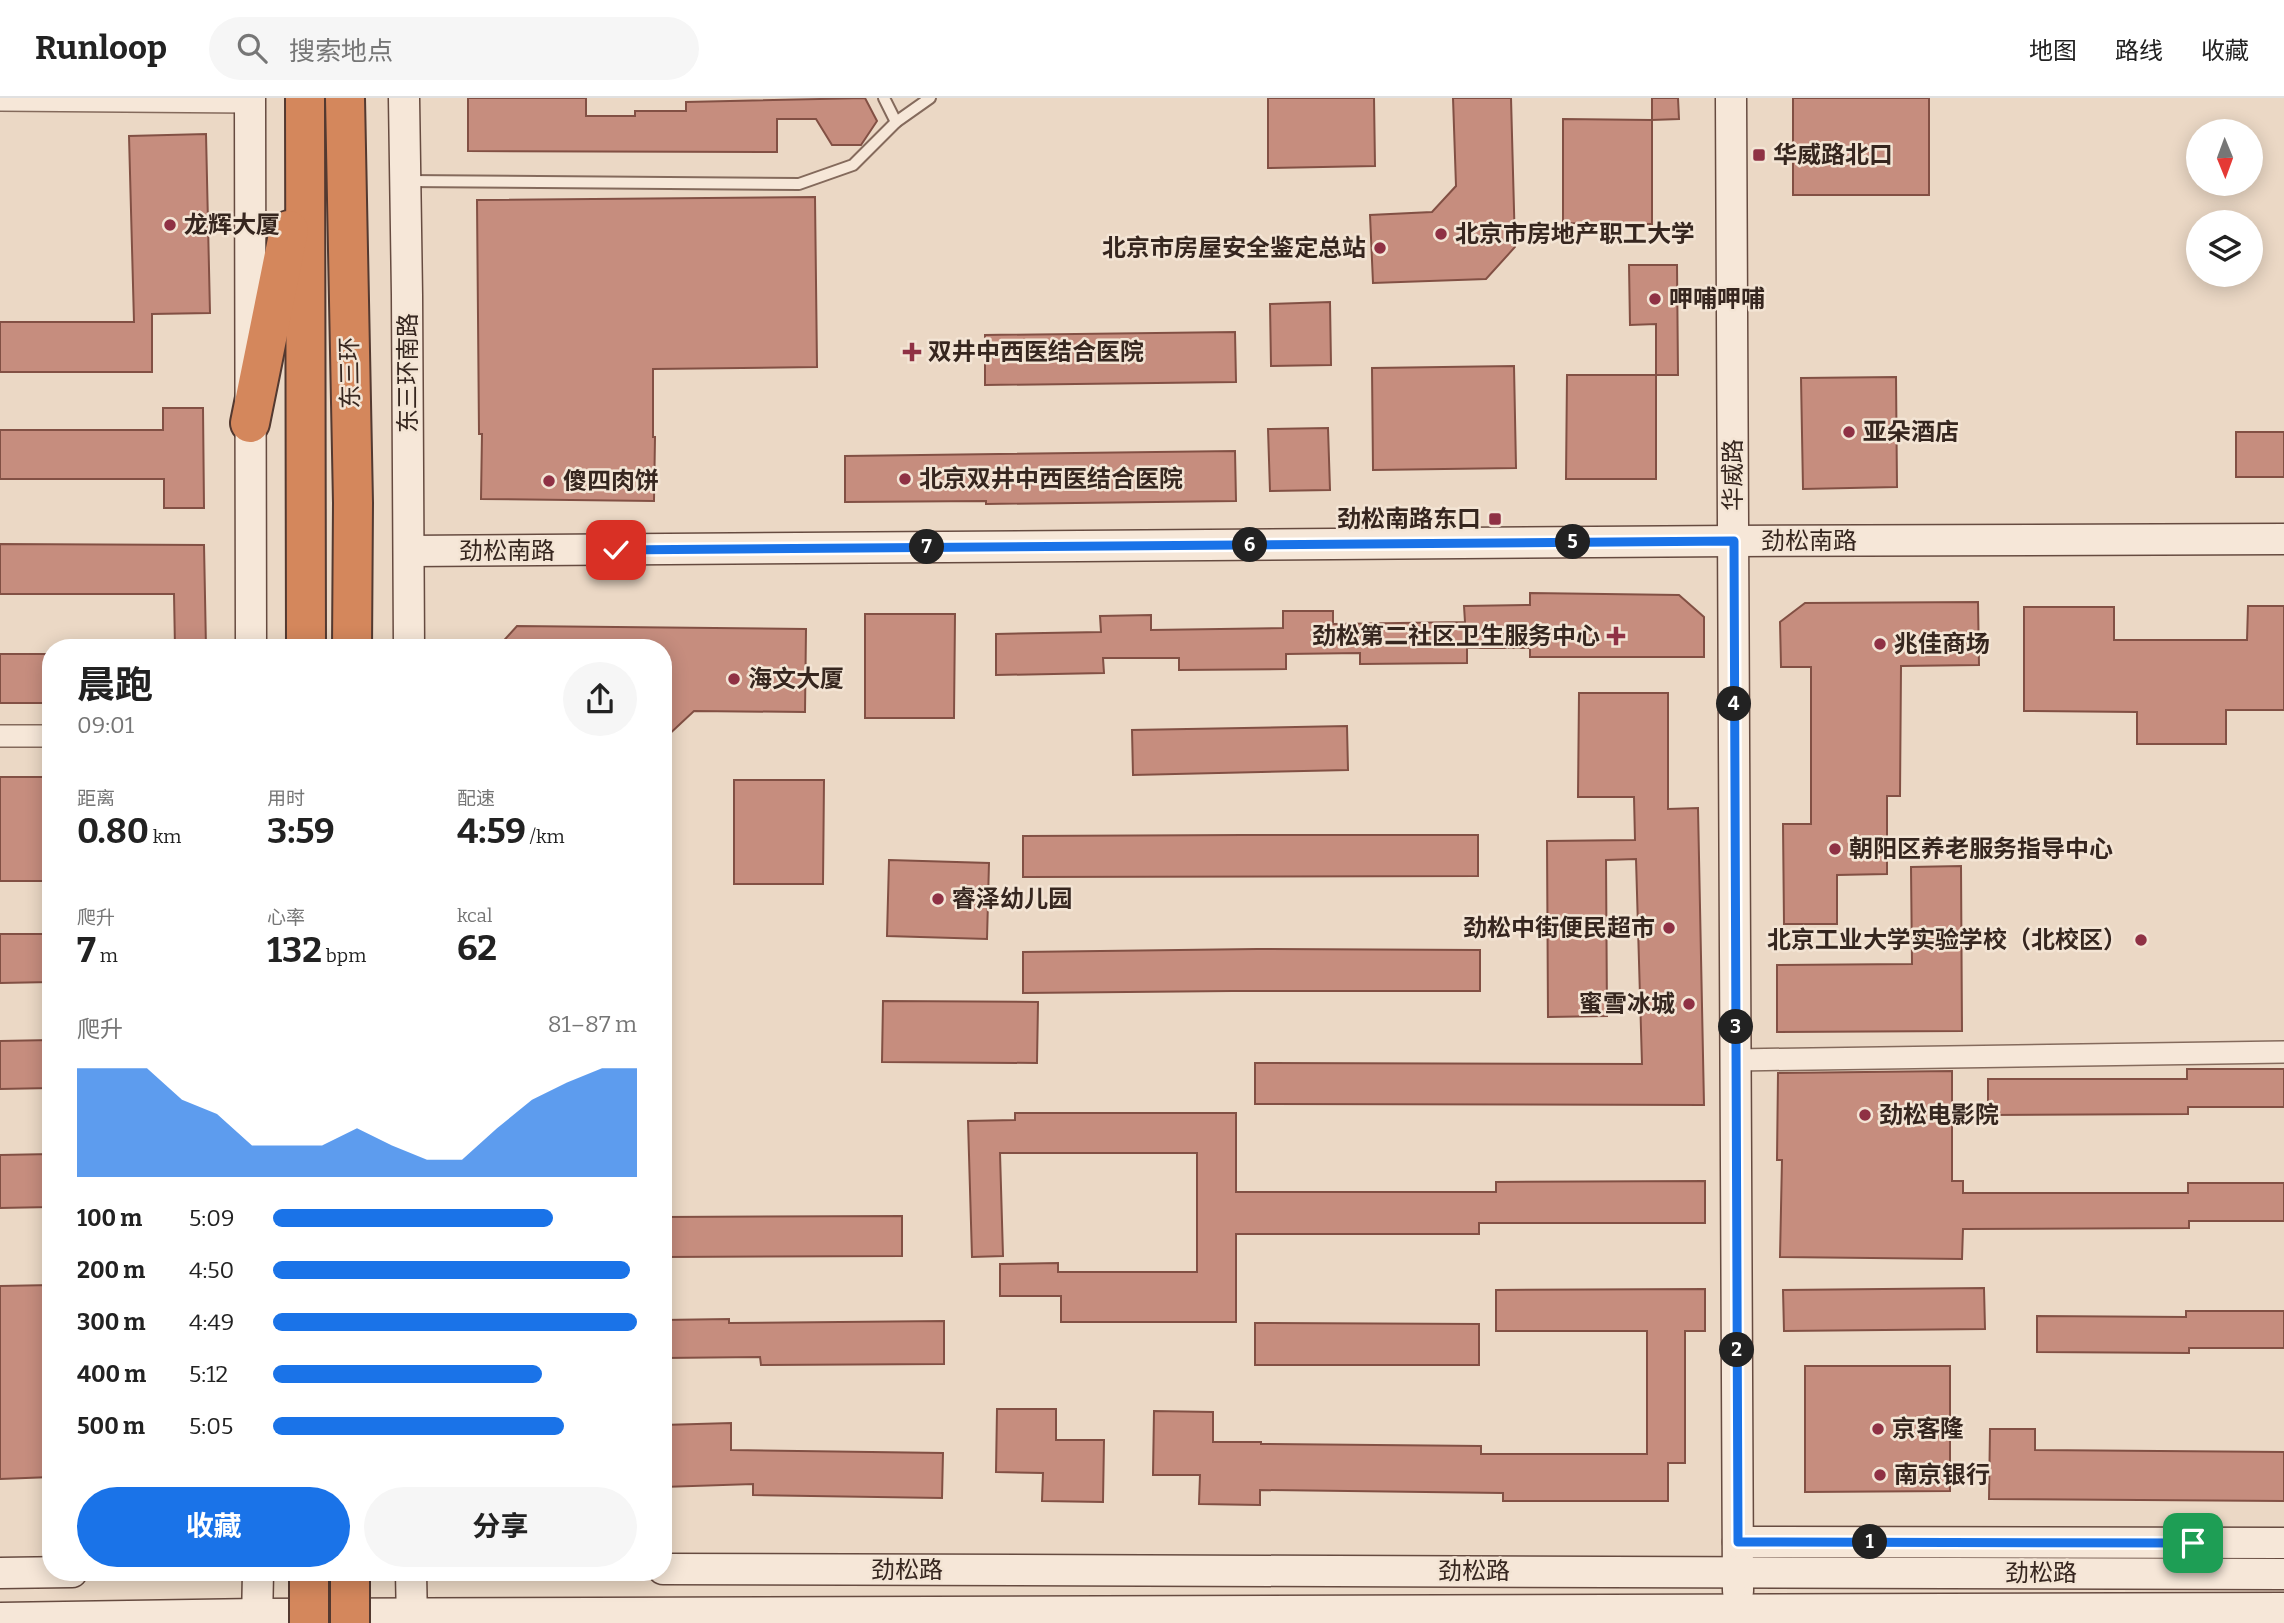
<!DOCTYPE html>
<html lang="zh">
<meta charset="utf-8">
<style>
:root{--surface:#fff;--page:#f6f6f6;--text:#222;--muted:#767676;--line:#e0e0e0;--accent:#1a73e8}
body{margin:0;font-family:Bitter,"Noto Sans SC",serif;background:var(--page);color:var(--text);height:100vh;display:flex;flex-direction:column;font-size:26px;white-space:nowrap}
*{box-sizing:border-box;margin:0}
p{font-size:23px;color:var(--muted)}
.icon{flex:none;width:38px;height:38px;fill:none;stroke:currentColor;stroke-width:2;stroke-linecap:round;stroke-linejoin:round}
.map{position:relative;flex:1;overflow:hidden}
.side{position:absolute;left:42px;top:541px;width:630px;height:942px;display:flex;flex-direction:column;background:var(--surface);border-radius:28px;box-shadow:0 4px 18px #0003}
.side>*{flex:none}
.needle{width:46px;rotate:179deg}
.controls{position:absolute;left:2186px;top:21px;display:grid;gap:14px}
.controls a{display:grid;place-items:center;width:77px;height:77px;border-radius:50%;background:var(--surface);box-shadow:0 4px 18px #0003;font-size:35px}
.pin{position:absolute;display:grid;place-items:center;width:60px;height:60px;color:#fff;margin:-30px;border-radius:14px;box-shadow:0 4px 10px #0006}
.km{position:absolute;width:35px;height:35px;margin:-18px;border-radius:50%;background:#222;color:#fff;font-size:19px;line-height:35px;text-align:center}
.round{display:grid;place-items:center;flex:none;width:74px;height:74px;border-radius:37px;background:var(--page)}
.headline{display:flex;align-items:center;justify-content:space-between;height:119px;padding:0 35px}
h1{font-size:38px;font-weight:700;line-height:52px}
.metrics{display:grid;grid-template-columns:repeat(3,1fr);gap:10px;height:119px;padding:7px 35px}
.metrics div{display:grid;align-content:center}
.metrics b{font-size:35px;font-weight:700}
.metrics small{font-size:19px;font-weight:400}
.metrics p{font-size:19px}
.chart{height:196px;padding:14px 35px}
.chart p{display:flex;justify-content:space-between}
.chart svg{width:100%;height:126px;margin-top:7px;fill:var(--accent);opacity:.7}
.action{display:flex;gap:14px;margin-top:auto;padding:14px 35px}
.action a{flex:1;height:80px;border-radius:42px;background:var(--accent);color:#fff;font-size:28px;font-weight:700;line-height:80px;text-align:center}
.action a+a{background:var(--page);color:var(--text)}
ul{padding:0 35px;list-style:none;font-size:23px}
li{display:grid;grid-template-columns:112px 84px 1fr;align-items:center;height:52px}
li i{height:18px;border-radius:9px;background:var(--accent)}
header{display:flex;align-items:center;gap:42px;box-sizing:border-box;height:98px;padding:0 35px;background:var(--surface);border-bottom:2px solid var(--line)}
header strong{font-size:33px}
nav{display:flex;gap:38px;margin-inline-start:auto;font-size:24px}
.search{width:490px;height:63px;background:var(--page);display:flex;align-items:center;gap:18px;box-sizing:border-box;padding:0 24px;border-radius:38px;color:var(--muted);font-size:26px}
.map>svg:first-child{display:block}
</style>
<header>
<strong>Runloop</strong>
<div class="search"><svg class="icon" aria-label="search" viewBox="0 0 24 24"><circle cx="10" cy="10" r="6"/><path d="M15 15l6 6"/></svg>搜索地点</div>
<nav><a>地图</a><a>路线</a><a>收藏</a></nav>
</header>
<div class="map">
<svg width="2284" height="1525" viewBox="0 0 2284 1525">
<rect width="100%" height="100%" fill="#ebd8c5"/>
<g fill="#c68d7e" stroke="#825044" stroke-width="2">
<polygon points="468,0 586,0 586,18 635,18 635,13 686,13 686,4 865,0 877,23 861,47 832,47 816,21 777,21 777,54 468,53"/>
<polygon points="1268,0 1374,0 1375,68 1268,70"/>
<polygon points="1453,0 1511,0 1515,149 1486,181 1373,185 1370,117 1432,114 1456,88"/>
<polygon points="1652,0 1678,0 1679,21 1652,22"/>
<rect x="1793" y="0" width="136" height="97"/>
<polygon points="1563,21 1652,22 1652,126 1563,125"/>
<polygon points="206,36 210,215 152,216 152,274 0,274 0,224 134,224 129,38"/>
<polygon points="815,99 817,269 653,271 653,339 655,339 654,403 481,401 482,336 479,336 477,102"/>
<polygon points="1629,167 1677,167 1678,277 1656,277 1656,226 1630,227"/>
<polygon points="1330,204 1331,267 1271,268 1270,206"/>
<polygon points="1235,234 1236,284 985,287 985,237"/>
<polygon points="1514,268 1516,370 1373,372 1372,270"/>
<polygon points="1567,277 1656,277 1656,381 1566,381"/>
<polygon points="1896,279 1897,389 1803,391 1801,280"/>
<polygon points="163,310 203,310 204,410 164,410 164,381 0,381 0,332 163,332"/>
<polygon points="1328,330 1330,392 1270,393 1268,331"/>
<rect x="2236" y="334" width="48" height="45"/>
<polygon points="1235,353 1236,403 986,406 986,403 845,404 845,358"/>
<polygon points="0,446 204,447 206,550 175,550 174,496 0,496"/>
<polygon points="1530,495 1679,497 1704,519 1704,559 1530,559 1530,550 1467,550 1467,565 1360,566 1360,555 1286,556 1286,571 1179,572 1179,560 1103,560 1104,575 996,577 996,536 1101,534 1100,518 1151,517 1151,532 1283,530 1283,513 1333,513 1333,526 1465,524 1464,508 1530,507"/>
<polygon points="1978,504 1979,567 1901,568 1900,698 1887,698 1887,776 1837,777 1837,826 1784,826 1783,726 1811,726 1811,569 1781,569 1780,524 1805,505"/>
<polygon points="2248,508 2284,508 2284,612 2226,612 2226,646 2137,646 2137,614 2024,613 2024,509 2114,509 2114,542 2247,542"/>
<polygon points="865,516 955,516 954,620 865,620"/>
<polygon points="517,528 806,531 805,614 694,613 663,642 663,550 497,550"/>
<rect x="0" y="556" width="51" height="49"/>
<polygon points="1579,595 1668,595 1668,711 1698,710 1704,1007 1255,1006 1255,965 1642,966 1636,761 1606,762 1607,918 1548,919 1547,743 1635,742 1634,699 1578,699"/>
<polygon points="1347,628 1348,672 1133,677 1132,632"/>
<rect x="0" y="679" width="51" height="104"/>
<polygon points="734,682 824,682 823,786 734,786"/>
<polygon points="1243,737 1478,737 1478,778 1023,779 1023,738"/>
<polygon points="889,762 989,765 987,841 887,838"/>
<polygon points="1961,768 1962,933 1777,934 1777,867 1912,866 1911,769"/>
<polygon points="0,836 51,836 51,884 0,885"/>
<polygon points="1257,851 1480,852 1480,893 1232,893 1023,895 1023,854"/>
<polygon points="883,903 1038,904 1037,965 882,964"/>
<polygon points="51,942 51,990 0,991 0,943"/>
<polygon points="2187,971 2284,971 2284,1009 2188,1009 2188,1016 1988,1017 1988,981 2187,981"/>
<polygon points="1952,973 1952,1083 1963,1083 1963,1095 2188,1095 2188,1085 2284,1085 2284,1123 2189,1123 2189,1130 1963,1131 1962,1161 1780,1159 1782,1062 1777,1062 1778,975"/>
<polygon points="1015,1015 1236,1015 1236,1094 1496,1094 1496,1084 1705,1083 1705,1125 1479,1125 1479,1136 1236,1136 1236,1224 1061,1224 1061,1198 1000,1198 1000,1166 1058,1165 1058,1174 1197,1174 1197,1055 1000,1055 1003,1158 972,1159 968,1023 1015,1022"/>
<polygon points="51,1056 51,1109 0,1110 0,1057"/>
<polygon points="902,1118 902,1158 663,1159 663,1119"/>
<polygon points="51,1187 51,1379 0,1381 0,1188"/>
<polygon points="1984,1190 1985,1231 1784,1233 1783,1192"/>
<polygon points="1705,1191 1705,1233 1685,1233 1685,1365 1668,1365 1668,1403 1503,1403 1503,1395 1260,1392 1260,1407 1199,1406 1200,1377 1153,1377 1154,1313 1213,1314 1213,1344 1261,1344 1261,1346 1481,1348 1481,1356 1647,1356 1647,1233 1496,1233 1496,1192"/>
<polygon points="2186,1213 2284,1213 2284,1250 2189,1250 2189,1255 2037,1254 2037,1218 2186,1219"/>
<polygon points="729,1221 729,1225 944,1223 944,1266 761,1267 760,1259 663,1260 663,1222"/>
<polygon points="1255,1225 1479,1226 1479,1267 1255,1267"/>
<polygon points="1805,1268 1950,1268 1950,1393 1805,1394"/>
<polygon points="997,1311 1056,1311 1056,1342 1104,1342 1103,1404 1042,1403 1043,1375 996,1374"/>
<polygon points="731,1325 731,1352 943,1355 942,1400 753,1397 753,1386 663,1389 663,1327"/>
<polygon points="1990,1331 2035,1331 2035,1352 2284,1354 2284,1403 1989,1401"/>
</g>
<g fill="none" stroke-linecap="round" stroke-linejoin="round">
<defs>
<g id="lane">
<polyline points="884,0 896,24"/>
<polyline points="407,83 799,86 853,67 896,24 930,0"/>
</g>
<g id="street">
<polyline points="0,2 250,4"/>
<polyline points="0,638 51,638"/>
<polyline points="1736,962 2284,954"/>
</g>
<g id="secondary">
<polyline points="250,0 251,550"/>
<polyline points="404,0 407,197 409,550"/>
<polyline points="1731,0 1738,1493"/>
<polyline points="409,453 1734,443 2284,441"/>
<polyline points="1738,1444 2284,1445"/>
<polyline points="663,1471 2284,1476"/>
<polyline points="411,1474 412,1525"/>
<polyline points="0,1475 72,1474"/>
<polyline points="0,1520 257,1516 2284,1510"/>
<polyline points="257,1525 258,1474"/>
</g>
<g id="highway">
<polyline points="305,0 306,550"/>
<polyline points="345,0 353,405 352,550"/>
<polyline points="250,325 289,132"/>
</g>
</defs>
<use href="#lane" stroke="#846a5c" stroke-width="14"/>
<use href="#street" stroke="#846a5c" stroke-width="24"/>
<use href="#secondary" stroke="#664b40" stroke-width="33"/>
<use href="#highway" stroke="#533930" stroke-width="42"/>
<use href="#lane" stroke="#f6e7d8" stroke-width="10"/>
<use href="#street" stroke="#f6e7d8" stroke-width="21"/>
<use href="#secondary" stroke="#f6e7d8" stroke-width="30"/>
<use href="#highway" stroke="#d4875c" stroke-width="38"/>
<defs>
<g id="highway-bridge">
<polyline points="309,1474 309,1525"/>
<polyline points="350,1525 350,1474"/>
</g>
</defs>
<use href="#highway-bridge" stroke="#533930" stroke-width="42" stroke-linecap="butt"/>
<use href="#highway-bridge" stroke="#d4875c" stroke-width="38"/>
</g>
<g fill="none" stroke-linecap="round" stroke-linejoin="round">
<defs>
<polyline id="route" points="616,452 1734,443 1738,1444 2193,1445"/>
</defs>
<use href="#route" stroke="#fff" stroke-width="14"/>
<use href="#route" stroke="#1a73e8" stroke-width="9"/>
</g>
<g fill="#8f3144" stroke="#f3e4d4" stroke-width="2.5">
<rect x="1752" y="50" width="14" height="14" rx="3.5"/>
<circle cx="170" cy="127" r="7"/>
<circle cx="1441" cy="136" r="7"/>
<circle cx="1380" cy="150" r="7"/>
<circle cx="1655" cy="201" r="7"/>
<path d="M908.5 243.5h7v7h7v7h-7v7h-7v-7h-7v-7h7z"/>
<circle cx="1849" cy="334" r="7"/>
<circle cx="905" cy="381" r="7"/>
<circle cx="549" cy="383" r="7"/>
<rect x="1488" y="414" width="14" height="14" rx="3.5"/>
<path d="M1612.5 527.5h7v7h7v7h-7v7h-7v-7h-7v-7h7z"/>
<circle cx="1880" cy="546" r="7"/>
<circle cx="734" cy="581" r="7"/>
<circle cx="1835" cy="751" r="7"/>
<circle cx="938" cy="801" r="7"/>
<circle cx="1669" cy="830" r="7"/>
<circle cx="2141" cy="842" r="7"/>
<circle cx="1689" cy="906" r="7"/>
<circle cx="1865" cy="1017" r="7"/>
<circle cx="1878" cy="1331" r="7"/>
<circle cx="1880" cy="1377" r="7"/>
</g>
<g text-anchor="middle" stroke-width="5" stroke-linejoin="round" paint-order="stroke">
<g font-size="24" font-weight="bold" fill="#36261f" stroke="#f3e4d4" text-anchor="start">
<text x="1773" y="65">华威路北口</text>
<text x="184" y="135">龙辉大厦</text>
<text x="1455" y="144">北京市房地产职工大学</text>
<text x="1366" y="158" text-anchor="end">北京市房屋安全鉴定总站</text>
<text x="1669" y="209">呷哺呷哺</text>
<text x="928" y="262">双井中西医结合医院</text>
<text x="1863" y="342">亚朵酒店</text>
<text x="919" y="389">北京双井中西医结合医院</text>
<text x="563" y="391">傻四肉饼</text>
<text x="1481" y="429" text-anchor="end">劲松南路东口</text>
<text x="1600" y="546" text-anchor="end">劲松第二社区卫生服务中心</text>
<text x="1894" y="554">兆佳商场</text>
<text x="748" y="589">海文大厦</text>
<text x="1849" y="759">朝阳区养老服务指导中心</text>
<text x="952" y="809">睿泽幼儿园</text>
<text x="1655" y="838" text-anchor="end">劲松中街便民超市</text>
<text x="2127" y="850" text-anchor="end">北京工业大学实验学校（北校区）</text>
<text x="1675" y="914" text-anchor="end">蜜雪冰城</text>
<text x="1879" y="1025">劲松电影院</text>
<text x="1892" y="1339">京客隆</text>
<text x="1894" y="1385">南京银行</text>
</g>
<g font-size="24" fill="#36261f" stroke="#f3e4d4">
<text transform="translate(350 275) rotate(-91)" y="8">东三环</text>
<text transform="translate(408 275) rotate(-90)" y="8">东三环南路</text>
<text transform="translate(1733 377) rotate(-90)" y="8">华威路</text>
<text x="1809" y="451">劲松南路</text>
<text x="507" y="461">劲松南路</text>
<text x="907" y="1480">劲松路</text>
<text x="1474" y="1481">劲松路</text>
<text x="2041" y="1483">劲松路</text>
</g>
</g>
</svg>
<div class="controls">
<a><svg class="needle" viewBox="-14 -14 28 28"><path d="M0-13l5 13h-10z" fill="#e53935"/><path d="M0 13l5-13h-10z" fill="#767676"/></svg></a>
<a><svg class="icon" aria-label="layers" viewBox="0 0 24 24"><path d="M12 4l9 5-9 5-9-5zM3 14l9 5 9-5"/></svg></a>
</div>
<div class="pin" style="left:2193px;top:1445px;background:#1e9e55"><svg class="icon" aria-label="arrive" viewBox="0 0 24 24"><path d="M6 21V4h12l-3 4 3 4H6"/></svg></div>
<div class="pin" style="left:616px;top:452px;background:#d93025"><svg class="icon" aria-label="check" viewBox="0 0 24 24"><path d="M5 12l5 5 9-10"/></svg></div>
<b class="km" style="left:1870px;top:1444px">1</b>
<b class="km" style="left:1737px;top:1252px">2</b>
<b class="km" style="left:1736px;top:929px">3</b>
<b class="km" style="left:1734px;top:606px">4</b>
<b class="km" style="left:1573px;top:444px">5</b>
<b class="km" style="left:1250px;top:447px">6</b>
<b class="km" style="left:927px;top:449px">7</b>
<section class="side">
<div class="headline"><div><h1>晨跑</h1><p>09:01</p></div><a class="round"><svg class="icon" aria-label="share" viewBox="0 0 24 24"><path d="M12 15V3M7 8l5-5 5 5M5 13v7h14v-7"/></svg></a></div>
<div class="metrics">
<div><p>距离</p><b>0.80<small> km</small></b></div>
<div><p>用时</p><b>3:59</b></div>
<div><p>配速</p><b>4:59<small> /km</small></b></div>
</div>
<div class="metrics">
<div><p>爬升</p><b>7<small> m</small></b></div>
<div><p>心率</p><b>132<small> bpm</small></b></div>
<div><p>kcal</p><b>62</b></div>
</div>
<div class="chart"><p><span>爬升</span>81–87 m</p>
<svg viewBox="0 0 160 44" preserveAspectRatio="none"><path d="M0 44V6L10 6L20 6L30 17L40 22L50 33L60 33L70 33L80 27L90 33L100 38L110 38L120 27L130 17L140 11L150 6L160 6V44z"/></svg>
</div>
<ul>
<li><b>100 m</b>5:09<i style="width:77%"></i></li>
<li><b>200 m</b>4:50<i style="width:98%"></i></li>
<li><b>300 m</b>4:49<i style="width:100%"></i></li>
<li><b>400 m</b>5:12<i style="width:74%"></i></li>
<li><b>500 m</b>5:05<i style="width:80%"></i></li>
</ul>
<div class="action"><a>收藏</a><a>分享</a></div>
</section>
</div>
